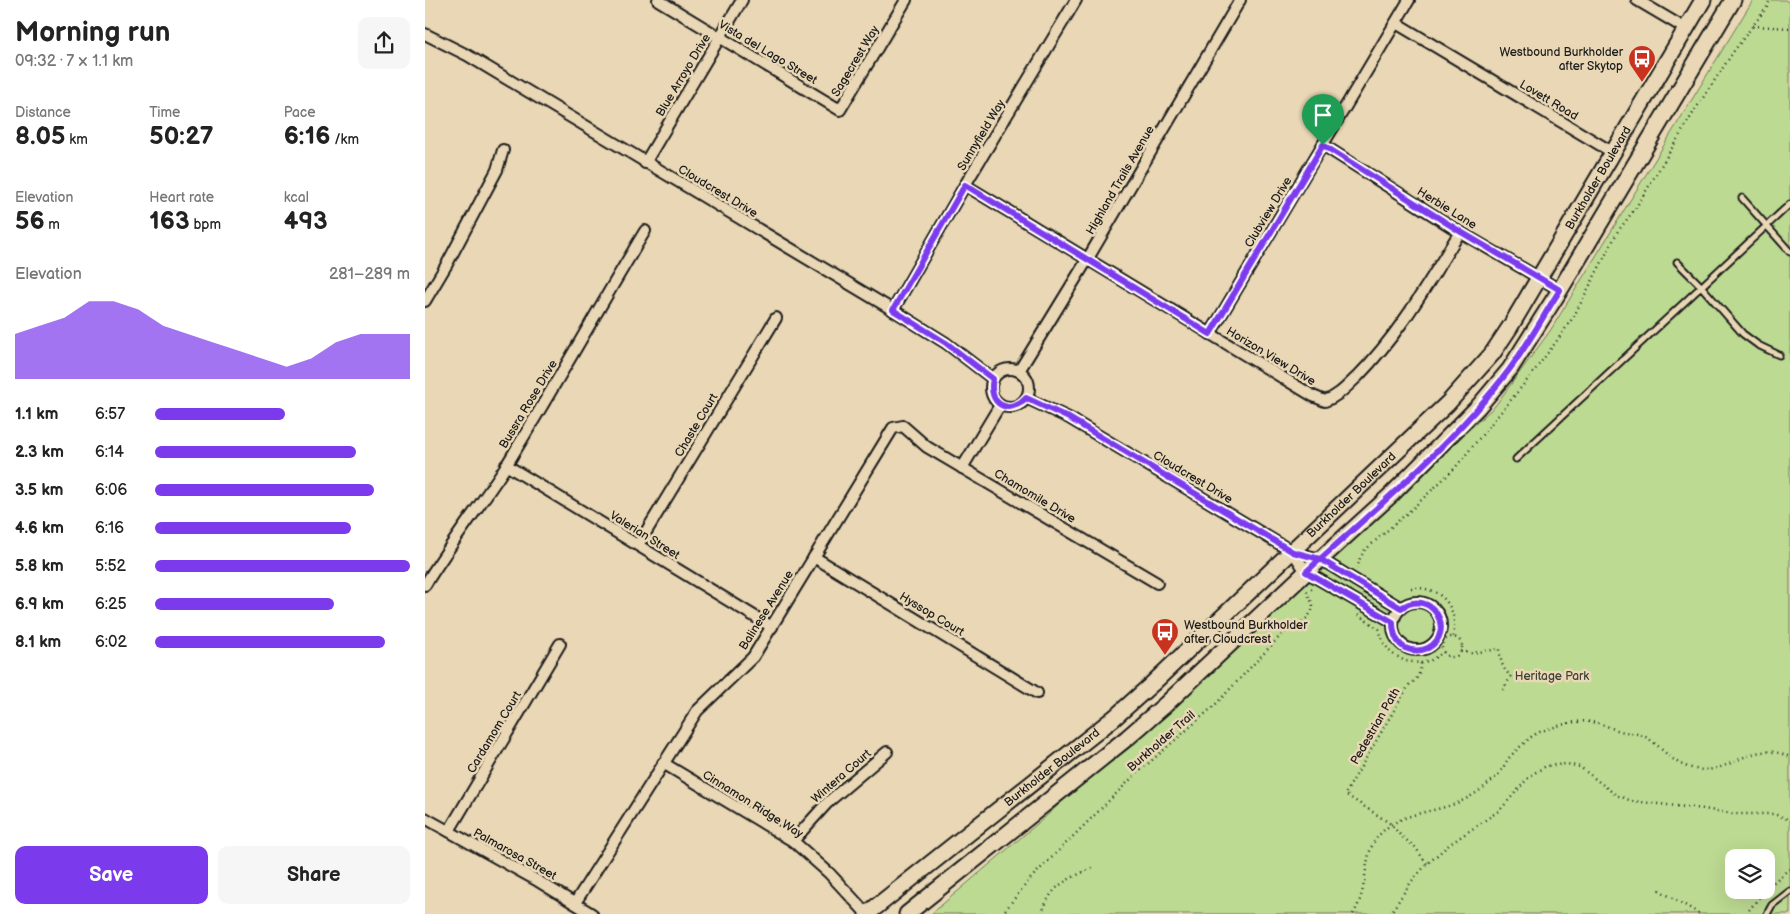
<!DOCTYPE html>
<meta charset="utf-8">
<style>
:root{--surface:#fff;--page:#f6f6f6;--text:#222;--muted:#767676;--accent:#7c3aed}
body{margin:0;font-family:"Balsamiq Sans",sans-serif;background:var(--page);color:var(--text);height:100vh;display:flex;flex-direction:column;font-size:19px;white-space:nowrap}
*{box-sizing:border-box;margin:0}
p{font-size:16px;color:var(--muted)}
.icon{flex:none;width:28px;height:28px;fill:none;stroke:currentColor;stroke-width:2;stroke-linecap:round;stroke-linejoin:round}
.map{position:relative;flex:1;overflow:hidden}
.sheet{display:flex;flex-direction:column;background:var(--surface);width:425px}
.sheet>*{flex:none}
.fabs{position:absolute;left:1300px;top:849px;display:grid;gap:10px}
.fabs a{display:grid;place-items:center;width:50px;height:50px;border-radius:10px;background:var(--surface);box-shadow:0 5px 20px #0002;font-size:25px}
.pin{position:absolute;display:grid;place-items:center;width:42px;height:42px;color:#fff;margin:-51px -21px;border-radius:50% 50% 50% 0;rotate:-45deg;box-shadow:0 0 5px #0007}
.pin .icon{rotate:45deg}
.round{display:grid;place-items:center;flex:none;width:52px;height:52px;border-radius:10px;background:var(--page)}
.headline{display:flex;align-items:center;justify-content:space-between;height:85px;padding:0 15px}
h1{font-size:28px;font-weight:700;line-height:38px}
.stats{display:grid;grid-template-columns:repeat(3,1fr);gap:8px;height:85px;padding:5px 15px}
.stats div{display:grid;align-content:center}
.stats b{font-size:25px;font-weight:700}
.stats small{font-size:14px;font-weight:400}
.stats p{font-size:14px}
.chart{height:140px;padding:10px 15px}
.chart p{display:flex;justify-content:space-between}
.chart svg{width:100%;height:90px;margin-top:5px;fill:var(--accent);opacity:.7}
.primary-button{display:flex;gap:10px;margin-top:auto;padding:10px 15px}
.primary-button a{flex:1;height:58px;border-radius:10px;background:var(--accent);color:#fff;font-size:20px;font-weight:700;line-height:58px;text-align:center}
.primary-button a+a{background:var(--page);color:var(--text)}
ul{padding:0 15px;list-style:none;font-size:16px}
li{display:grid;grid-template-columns:80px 60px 1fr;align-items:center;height:38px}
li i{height:12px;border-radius:6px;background:var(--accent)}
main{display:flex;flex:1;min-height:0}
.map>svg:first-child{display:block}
</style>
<main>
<section class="sheet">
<div class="headline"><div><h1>Morning run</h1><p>09:32 · 7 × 1.1 km</p></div><a class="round"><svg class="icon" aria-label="share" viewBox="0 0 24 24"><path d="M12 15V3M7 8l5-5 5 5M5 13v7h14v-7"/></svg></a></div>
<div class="stats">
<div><p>Distance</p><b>8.05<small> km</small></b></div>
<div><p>Time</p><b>50:27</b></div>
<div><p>Pace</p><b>6:16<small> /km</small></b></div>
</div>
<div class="stats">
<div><p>Elevation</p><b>56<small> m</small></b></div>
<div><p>Heart rate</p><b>163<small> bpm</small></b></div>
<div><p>kcal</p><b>493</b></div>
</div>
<div class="chart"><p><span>Elevation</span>281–289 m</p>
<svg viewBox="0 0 160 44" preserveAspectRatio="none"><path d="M0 44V22L10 18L20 14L30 6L40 6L50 10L60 18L70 22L80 26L90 30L100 34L110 38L120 34L130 26L140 22L150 22L160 22V44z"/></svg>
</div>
<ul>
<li><b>1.1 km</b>6:57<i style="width:51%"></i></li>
<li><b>2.3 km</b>6:14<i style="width:79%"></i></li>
<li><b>3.5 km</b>6:06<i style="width:86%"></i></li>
<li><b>4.6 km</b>6:16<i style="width:77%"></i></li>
<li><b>5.8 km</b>5:52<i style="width:100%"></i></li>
<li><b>6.9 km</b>6:25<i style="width:70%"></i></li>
<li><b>8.1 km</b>6:02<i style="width:90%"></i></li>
</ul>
<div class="primary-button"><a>Save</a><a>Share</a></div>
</section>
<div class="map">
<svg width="1365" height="914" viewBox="0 0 1365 914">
<rect width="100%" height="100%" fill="#e9d7b5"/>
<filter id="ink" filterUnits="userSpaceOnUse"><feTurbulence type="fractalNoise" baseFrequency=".02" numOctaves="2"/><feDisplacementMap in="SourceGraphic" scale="10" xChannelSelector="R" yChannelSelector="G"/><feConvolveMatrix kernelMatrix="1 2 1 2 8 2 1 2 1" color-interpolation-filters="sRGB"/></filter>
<g filter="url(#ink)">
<path fill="#bcda92" stroke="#6c7b57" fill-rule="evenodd" d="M1328,0h32l5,3v911h-859l113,-96 451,-412 55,-75zM1309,858h32v32h-32z"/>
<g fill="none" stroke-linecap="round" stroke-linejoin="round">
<defs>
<g id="service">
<polyline points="1317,198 1365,252"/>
<polyline points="1252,262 1276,286 1318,334 1333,345 1354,355"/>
<polyline points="1091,459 1365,204"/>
<polyline points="1342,914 1347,905 1365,891"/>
</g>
<g id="minor">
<polyline points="233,0 415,110 481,0"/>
<polyline points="1212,0 1261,29"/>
<polyline points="971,23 1187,152"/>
<polyline points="0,34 42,55 468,310 521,343 568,379"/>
<polyline points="898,145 1035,232 1135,290"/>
<polyline points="220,163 317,0"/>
<path d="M540,185l348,211 12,5c14,-5 22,-15 33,-25 43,-44 70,-93 102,-144"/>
<polyline points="0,301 22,264 72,170 78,150"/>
<polyline points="468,310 540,185 651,0"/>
<polyline points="785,334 984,0"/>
<circle cx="585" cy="388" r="19"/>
<polyline points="594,371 662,260 815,0"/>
<polyline points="601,398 644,418 868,552 895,559 976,608"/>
<polyline points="81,465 347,627"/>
<polyline points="537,468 575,405"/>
<polyline points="213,545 351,318"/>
<polyline points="868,552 881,572 968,622"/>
<polyline points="389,557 612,693"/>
<path d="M0,585c25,-41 55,-79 81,-119 48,-78 92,-157 139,-235"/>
<circle cx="992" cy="626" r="24"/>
<polyline points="238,763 368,841 404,873 442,914"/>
<polyline points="0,818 113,881 167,914"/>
<polyline points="24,831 135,644"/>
<polyline points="368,841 403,802 462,752"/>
<polyline points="150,903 272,711 328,657 468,428 478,426 502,447 732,583"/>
</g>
<g id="secondary">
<path id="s1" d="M442,914l247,-196 38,-34 296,-281 44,-49 18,-27 193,-327"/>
<polyline points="482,914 702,738 740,705 877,576 967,494 1053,407 1085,369 1135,290 1308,0"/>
</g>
</defs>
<use href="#service" stroke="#1c1c1c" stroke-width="9"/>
<use href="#minor" stroke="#1c1c1c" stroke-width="14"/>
<use href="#secondary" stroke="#1c1c1c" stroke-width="19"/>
<g stroke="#1c1c1c" stroke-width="2.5" stroke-dasharray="1 4" stroke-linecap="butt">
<polyline points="1328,26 1365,28"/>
<polyline points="932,569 935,558 940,550 988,508 1029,469 1104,378 1131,342 1149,316 1193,231 1210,209 1270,110 1309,51 1342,7 1345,0"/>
<path d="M986,588c30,-2 48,19 42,49"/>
<path d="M933,615l21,14 4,13 8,11 14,8 16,2c-1,11 -3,16 -12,22l-64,109 46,30 9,11 15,12 12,17"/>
<circle cx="1027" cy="647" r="10"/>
<path d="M1036,651l10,2 29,-4c0,11 2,20 11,27l-8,14"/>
<polyline points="996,663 1006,660 1019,652"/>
<polyline points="1341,889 1365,868"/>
<polyline points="1234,890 1275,914"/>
<polyline points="577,914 606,878 709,776 789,706 858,633 877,622 883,617 887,611 888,605 882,592 888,588"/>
<path d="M617,914c8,-29 25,-34 50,-46"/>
<path d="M928,914c16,-24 9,-56 23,-75 20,-27 53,-25 81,-36 15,-6 30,-17 41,-28 4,-5 7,-11 10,-16 6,-7 15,-15 22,-21 8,-7 18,-9 28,-12 10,-3 23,-6 33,-4 10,1 19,6 29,9 11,3 18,1 29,8 17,12 24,26 47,30 34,7 54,-31 94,-12"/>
<polyline points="965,914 986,882 1002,864 1025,844 1075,810 1106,775 1121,766 1142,764 1155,767 1191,795 1207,801 1279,809 1308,814 1349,814 1365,820"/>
<polyline points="1321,914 1340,890"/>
</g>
<use href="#service" stroke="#e9d7b5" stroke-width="5"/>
<use href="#minor" stroke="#e9d7b5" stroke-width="10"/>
<use href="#secondary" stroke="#e9d7b5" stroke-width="15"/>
</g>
</g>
<g fill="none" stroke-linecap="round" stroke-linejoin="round" filter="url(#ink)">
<defs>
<path id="route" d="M898,145l-113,189 -245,-149 -72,125 53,33 47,36c-6,24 15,38 33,19l43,20 224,134 27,7 81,49c31,-21 56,24 27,40 -7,3 -16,3 -23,0 -10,-6 -12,-16 -12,-26l-87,-50c69,-63 147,-128 203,-202 19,-25 34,-54 51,-80l-99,-58 -138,-87"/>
</defs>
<use href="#route" stroke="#fff" stroke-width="10"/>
<use href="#route" stroke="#7c3aed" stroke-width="6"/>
</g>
<defs>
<symbol id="bus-pin" viewBox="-11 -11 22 30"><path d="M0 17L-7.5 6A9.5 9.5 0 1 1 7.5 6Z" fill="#c8321e" stroke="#e9d7b5"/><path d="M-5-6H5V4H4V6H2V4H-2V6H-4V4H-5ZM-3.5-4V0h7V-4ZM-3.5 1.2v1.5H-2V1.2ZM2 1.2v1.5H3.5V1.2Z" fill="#fff"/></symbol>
</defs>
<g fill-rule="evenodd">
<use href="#bus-pin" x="1201" y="43" width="32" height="43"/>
<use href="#bus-pin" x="724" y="616" width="32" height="43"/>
</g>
<g text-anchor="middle" stroke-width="5" stroke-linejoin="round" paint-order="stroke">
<g font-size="12" fill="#1c1c1c" stroke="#e9d7b5">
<text transform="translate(343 52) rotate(31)" y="4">Vista del Lago Street</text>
<text transform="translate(430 61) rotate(-59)" y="4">Sagecrest Way</text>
<text transform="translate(258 75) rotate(-59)" y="4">Blue Arroyo Drive</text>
<text transform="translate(1124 100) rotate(31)" y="4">Lovett Road</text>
<text transform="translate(556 135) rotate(-59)" y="4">Sunnyfield Way</text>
<text dy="4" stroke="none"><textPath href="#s1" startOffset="1046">Burkholder Boulevard</textPath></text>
<text transform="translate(695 180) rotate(-60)" y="4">Highland Trails Avenue</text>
<text transform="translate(293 191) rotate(31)" y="4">Cloudcrest Drive</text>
<text transform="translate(1022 208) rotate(32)" y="4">Herbie Lane</text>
<text transform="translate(843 212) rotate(-59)" y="4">Clubview Drive</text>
<text transform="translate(846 356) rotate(31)" y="4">Horizon View Drive</text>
<text transform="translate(103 404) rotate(-59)" y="4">Bussra Rose Drive</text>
<text transform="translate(271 425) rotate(-59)" y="4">Chaste Court</text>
<text transform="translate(768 477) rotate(31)" y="4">Cloudcrest Drive</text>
<text dy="4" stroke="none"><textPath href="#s1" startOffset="641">Burkholder Boulevard</textPath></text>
<text transform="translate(610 496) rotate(31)" y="4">Chamomile Drive</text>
<text transform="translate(220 535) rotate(32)" y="4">Valerian Street</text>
<text transform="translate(341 610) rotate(-58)" y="4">Balinese Avenue</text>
<text transform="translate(507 614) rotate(31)" y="4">Hyssop Court</text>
<text transform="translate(950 726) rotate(-60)" y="4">Pedestrian Path</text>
<text transform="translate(69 732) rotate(-59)" y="4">Cardamom Court</text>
<text transform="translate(736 741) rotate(-41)" y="4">Burkholder Trail</text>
<text dy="4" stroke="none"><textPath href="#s1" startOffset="236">Burkholder Boulevard</textPath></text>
<text transform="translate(416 776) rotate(-41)" y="4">Wintera Court</text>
<text transform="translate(328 804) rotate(32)" y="4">Cinnamon Ridge Way</text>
<text transform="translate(90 854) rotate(29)" y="4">Palmarosa Street</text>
</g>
<g font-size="12" fill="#1c1c1c" stroke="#e9d7b5" text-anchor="end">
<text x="1198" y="56">Westbound Burkholder<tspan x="1198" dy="14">after Skytop</tspan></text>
<text x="759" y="629" text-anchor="start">Westbound Burkholder<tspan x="759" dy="14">after Cloudcrest</tspan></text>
</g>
<g font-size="12" fill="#3c4234" stroke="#e9d7b5">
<text x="1127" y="680">Heritage Park</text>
</g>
</g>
</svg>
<div class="fabs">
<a><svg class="icon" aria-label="layers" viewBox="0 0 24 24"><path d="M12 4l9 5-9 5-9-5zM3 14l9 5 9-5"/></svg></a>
</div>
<div class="pin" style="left:898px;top:145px;background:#1e9e55"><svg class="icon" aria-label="arrive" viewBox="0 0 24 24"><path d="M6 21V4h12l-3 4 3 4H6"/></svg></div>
</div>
</main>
